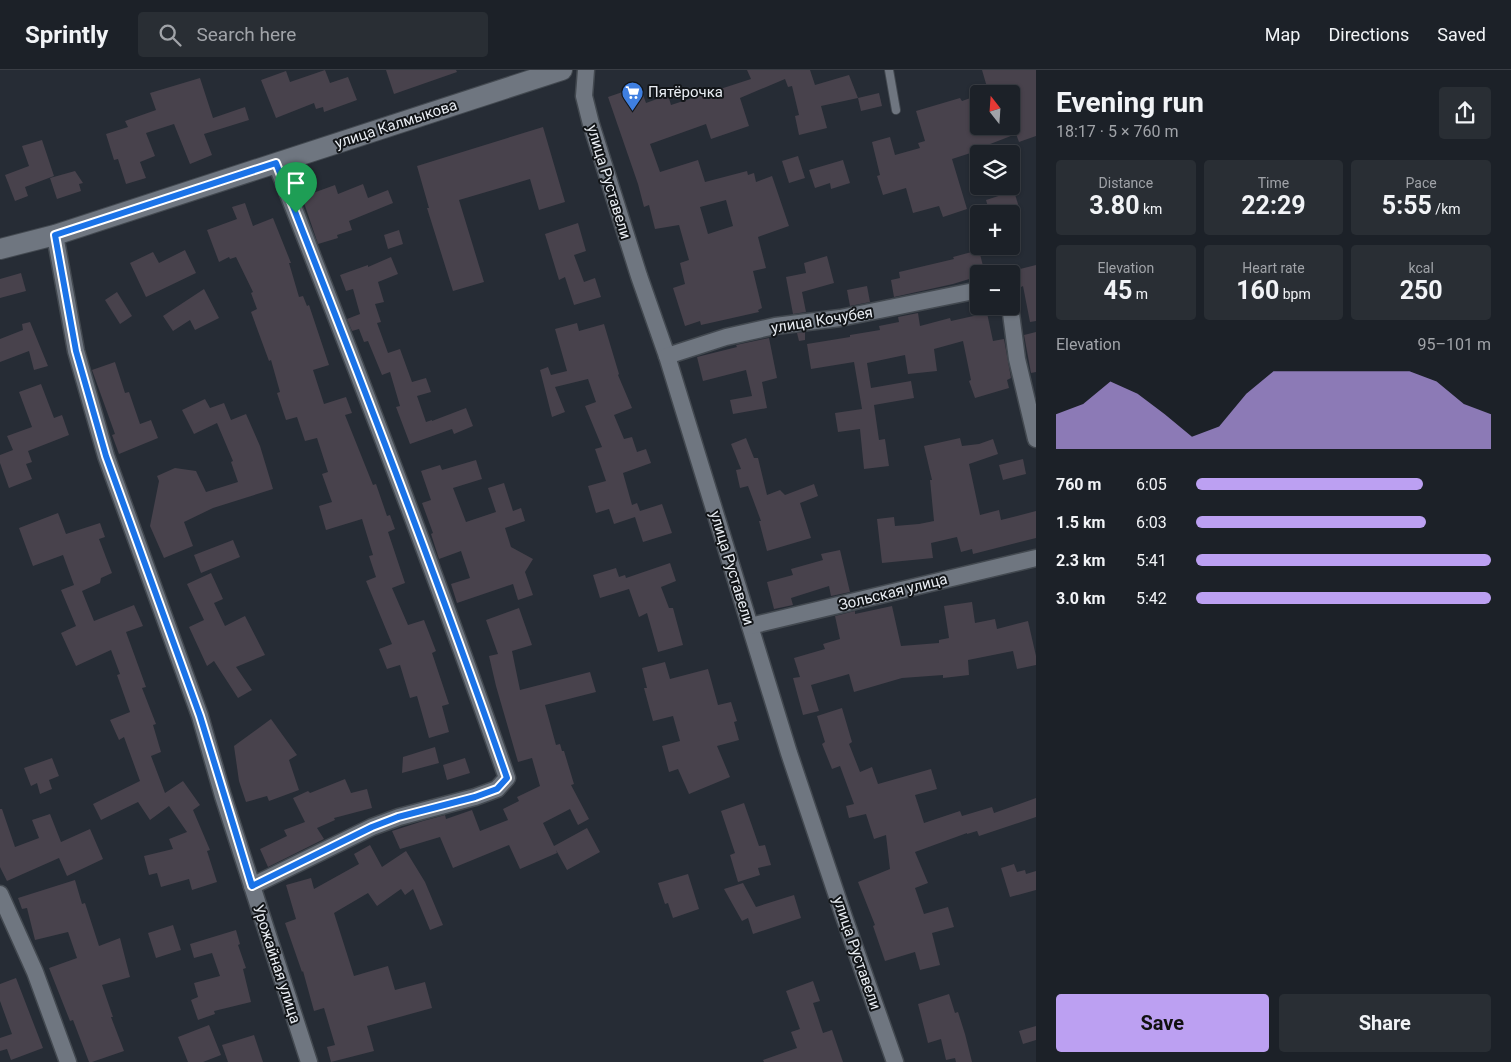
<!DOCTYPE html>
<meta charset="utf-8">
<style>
:root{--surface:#1c2128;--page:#292e34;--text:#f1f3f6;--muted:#a0a3a8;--line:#3a3e45;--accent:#bca0f2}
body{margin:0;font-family:Roboto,sans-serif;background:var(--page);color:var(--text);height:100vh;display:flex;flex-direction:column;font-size:19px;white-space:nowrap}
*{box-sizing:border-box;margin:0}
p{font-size:16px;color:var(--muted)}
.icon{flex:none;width:28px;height:28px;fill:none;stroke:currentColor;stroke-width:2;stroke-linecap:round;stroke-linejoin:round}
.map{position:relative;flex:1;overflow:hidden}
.sheet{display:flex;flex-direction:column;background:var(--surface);width:475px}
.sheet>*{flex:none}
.needle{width:32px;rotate:343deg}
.controls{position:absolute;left:970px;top:15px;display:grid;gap:10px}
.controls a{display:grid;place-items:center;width:50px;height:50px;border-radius:5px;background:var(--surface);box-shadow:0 1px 4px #0004,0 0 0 1px var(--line);font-size:25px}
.pin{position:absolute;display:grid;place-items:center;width:42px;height:42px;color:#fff;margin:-51px -21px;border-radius:50% 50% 50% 0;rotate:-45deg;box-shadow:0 0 5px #0007}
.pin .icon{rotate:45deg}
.round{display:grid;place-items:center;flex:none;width:52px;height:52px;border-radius:5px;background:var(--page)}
.head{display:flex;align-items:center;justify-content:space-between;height:85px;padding:0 20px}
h1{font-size:28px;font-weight:700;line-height:38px}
.metrics{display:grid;grid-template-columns:repeat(3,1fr);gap:8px;height:85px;padding:5px 20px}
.metrics div{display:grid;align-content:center;border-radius:5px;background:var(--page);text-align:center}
.metrics b{font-size:25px;font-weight:700}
.metrics small{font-size:14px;font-weight:400}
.metrics p{font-size:14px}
.chart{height:140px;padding:10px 20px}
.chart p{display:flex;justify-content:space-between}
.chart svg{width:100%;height:90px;margin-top:5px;fill:var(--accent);opacity:.7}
.action{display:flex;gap:10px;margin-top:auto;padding:10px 20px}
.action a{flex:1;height:58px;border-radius:5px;background:var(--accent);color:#111;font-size:20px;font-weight:700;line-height:58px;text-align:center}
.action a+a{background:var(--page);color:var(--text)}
ul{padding:0 20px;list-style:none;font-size:16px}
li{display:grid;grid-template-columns:80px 60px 1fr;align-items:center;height:38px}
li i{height:12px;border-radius:6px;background:var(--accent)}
header{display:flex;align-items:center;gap:30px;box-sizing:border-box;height:70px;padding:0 25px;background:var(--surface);border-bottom:1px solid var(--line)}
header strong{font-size:24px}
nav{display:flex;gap:28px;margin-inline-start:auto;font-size:18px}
.search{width:350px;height:45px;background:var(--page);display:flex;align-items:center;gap:12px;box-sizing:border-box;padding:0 18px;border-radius:5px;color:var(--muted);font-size:19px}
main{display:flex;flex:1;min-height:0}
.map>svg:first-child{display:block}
</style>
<header>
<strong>Sprintly</strong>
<div class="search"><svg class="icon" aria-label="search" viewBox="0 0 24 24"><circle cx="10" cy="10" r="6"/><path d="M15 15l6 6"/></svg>Search here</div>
<nav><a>Map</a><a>Directions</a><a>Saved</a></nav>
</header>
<main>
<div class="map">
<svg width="1036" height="992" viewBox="0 0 1036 992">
<rect width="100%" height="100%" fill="#262c35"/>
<g fill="#48424c" fill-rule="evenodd">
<polygon points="325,0 330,13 348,7 357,30 324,42 323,37 316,39 314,33 276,48 261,10 286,1 290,12"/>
<polygon points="386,0 456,0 457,2 394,24"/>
<path d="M747,0h63l5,15 34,-10 9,23 -37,8 6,22 -28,7 -4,-19 4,-1 -7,-29 -4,1 -3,-8 -45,19 9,28 -38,13 -5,-15 -56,20 10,28 38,-12 7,22 42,-11 1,4 6,-2 2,9 16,-6 17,50 -31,11 8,31 -13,3 9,37 -4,2 1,2 -58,13 -1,-4 -15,5 -12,-38 12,-4 -5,-21 9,-3 -10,-35 -24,4 -6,-24 -5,2 -6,-23 -30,-87 32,-11 6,17 22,-8 3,10 80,-26zM726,130l7,26 -25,8 -8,-27z"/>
<polygon points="982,0 1036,0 1036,66 1019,72 1016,64 985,76 986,78 952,89 967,139 943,147 939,136 913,143 906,118 883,125 877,106 880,105 872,72 890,67 895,85 920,78 918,73 925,71 916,41 960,28 962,31 979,25 979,56 1014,56 1011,49 1011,24 989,24"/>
<polygon points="200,8 213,48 245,37 249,50 204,64 212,85 190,94 174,54 146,63 155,86 140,92 146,108 126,114 118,89 114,90 106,64 128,57 125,51 156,40 150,23"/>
<polygon points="879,23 882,36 861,41 858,28"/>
<polygon points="543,57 565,132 539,140 530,109 459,130 484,212 453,221 427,138 429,138 417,96"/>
<polygon points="42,70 54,106 25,117 28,126 15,131 5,105 29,96 22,76"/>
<polygon points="798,86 805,108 789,113 782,91"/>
<polygon points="843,90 850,113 831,119 830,113 815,118 809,100"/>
<polygon points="75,101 83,113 79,114 81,121 57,129 50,108"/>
<polygon points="363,114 368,128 388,120 393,133 349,151 352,160 337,165 338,168 318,174 302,127 335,115 338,124"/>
<polygon points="1014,121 1021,144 990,144 986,130"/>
<polygon points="245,133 253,156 273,148 291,193 289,193 299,227 303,226 307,236 309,235 329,295 313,300 324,334 346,327 352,343 345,345 373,415 376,414 387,446 390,445 395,459 388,462 405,513 392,518 408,555 424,550 436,581 432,583 449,634 442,636 449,662 429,668 417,626 410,628 400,595 387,599 379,579 392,574 366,511 376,507 369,486 373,485 362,449 326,460 319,436 332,432 322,404 328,402 317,368 305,371 297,347 286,350 277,323 280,322 271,290 269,291 251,242 257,239 251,223 253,222 236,187 230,189 229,187 219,192 207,160 237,149 232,137"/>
<polygon points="578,153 586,181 574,185 584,212 595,208 601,227 574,235 565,207 559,210 545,164"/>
<polygon points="399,160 403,174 388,179 384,165"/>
<polygon points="185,180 196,203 146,227 130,193 153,182 159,193"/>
<polygon points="979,180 985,204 979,204 979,206 953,214 894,227 891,210 900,208 899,202 954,189 953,187"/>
<polygon points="827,186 834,213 802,222 806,242 793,244 786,207 806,203 804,193"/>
<polygon points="391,187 398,204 378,212 384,232 375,234 381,252 377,253 388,283 400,279 412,312 426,308 431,322 417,326 426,352 432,350 432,351 466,338 473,356 454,364 452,359 410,374 396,337 400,336 390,302 382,305 368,271 364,272 359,259 352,261 347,249 360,244 353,219 346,221 340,205 368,195 368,197"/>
<polygon points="1036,195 1036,251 1030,252 1023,216 1021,217 1016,200"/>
<polygon points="21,203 26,221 0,228 0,209"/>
<polygon points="867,216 870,232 850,236 847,220"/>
<polygon points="204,219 219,248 195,260 190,250 173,261 163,246"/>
<polygon points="117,222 132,246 120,254 105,230"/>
<polygon points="918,243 920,256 950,248 951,251 987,243 993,271 1004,269 1011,308 1007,310 1009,318 975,328 969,311 971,310 963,271 934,279 937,301 908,304 905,285 867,293 871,318 911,311 914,328 874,335 879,370 885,369 889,396 864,399 860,359 838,362 835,343 862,339 854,292 811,299 807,274 850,267 850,265 880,260 879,256 899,252 898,247"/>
<polygon points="30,252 48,296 34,300 29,281 0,292 0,269 23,260 22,254"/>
<polygon points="577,253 579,261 604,254 619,304 618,305 632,338 614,345 624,369 632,367 637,382 646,379 651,393 623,403 632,435 637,433 640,441 662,434 672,463 643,472 635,447 614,454 609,439 596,443 588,416 606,411 595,379 602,377 585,336 596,332 588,309 555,317 565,342 552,347 540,300 548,297 551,305 567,301 555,259"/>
<polygon points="805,262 805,270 799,271 797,263"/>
<polygon points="1036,262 1036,302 1031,303 1024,265"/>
<polygon points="769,268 777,308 762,312 767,338 733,344 730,330 752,326 746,300 703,311 697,287 737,277 736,275"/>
<polygon points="115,292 125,323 129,322 140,354 151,350 158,368 119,384 112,365 115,364 92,300"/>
<polygon points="41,314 54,348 62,345 69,365 28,381 32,392 26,394 32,409 9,418 0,393 0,385 13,380 7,366 32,357 19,322"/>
<polygon points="205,329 210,338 224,333 231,350 246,344 260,376 273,419 213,438 184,452 193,476 164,488 150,456 159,411 157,406 175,398 196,401 206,422 238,412 231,392 233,391 217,353 194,364 182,340"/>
<polygon points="746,368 754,388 758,388 767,425 780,420 785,425 814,414 818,426 800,433 811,468 767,481 759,451 761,451 748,416 740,418 736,400 741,399 731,374"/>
<polygon points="960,368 962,376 979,374 993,369 998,384 969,394 980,445 999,440 1001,450 1036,441 1036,468 973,484 972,479 961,482 957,467 931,473 933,488 882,493 877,449 894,447 895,456 919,454 934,451 930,410 932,410 924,376"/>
<polygon points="1023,389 1026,404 1003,410 999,395"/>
<polygon points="476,390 482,409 453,418 466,452 496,442 488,418 504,413 513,441 521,438 525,451 505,458 511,477 533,489 525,502 533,525 518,530 513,514 457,533 451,514 470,508 461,481 439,489 431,464 433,463 422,433 431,430 421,401 440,395 442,400"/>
<polygon points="58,443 66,464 100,453 105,467 99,469 112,503 101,508 100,513 82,521 94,551 134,535 143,556 126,562 146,617 142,618 156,654 153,655 161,682 151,686 165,723 183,711 200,735 193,740 210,780 207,781 217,812 192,820 189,809 161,817 157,803 149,805 144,786 173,779 169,769 187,762 169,736 150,750 138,732 101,750 93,734 140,711 124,667 119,670 110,650 130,642 117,605 120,604 111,580 76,596 61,563 76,556 61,520 74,515 63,485 33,496 19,458"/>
<polygon points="233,470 240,487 201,503 194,485"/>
<polygon points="840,480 850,522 831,526 829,516 791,528 793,535 774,539 767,512 793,505 791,499 823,490 821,484"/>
<polygon points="670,493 676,511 661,517 669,538 673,538 683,575 658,582 647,543 639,547 629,519 600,528 593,505 616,498 619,507 625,505 626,508"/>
<polygon points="211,503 223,529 214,533 225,556 245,546 265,585 236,597 252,620 238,628 214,591 207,596 189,557 204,550 187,514"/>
<polygon points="972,532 975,553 995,549 997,559 1028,551 1036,586 1036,595 1017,599 1013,581 968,590 969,605 943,608 943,605 902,608 854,622 849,604 811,615 819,641 803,645 793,608 800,607 794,588 825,579 823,574 840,569 835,546 855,541 855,544 892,536 901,576 939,573 939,570 949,568 944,536"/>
<polygon points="519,538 532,575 512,581 520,620 590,602 596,622 545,635 556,675 560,674 562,681 564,681 574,714 571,715 589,749 578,755 570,739 543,753 554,776 587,758 600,782 567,800 556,780 557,783 520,799 509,775 453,798 440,767 400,779 392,761 423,751 445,745 446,749 472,740 480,761 508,750 503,739 519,731 517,727 540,716 532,688 518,692 496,616 489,586 498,584 486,550"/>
<polygon points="665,592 670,609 708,599 718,635 731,632 737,651 734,652 739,670 717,676 730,707 689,724 678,699 669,702 662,676 680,671 673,646 653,651 644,618 647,618 642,598"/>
<polygon points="842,638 852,672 849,674 860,702 872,697 878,714 931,699 937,719 915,725 924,753 960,741 962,746 992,737 994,743 1036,728 1036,747 979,766 977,761 967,764 967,763 915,782 928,813 915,818 924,844 948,837 954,857 932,863 940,895 920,900 915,882 885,891 873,856 875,855 858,812 890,799 886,765 874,769 866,744 849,748 846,736 854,734 840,696 832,699 822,674 825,672 817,646"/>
<polygon points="271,649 297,685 289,690 299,720 269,731 267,726 246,732 239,711 234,676"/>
<polygon points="435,677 439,693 402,703 403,687"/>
<polygon points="52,688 59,706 49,710 52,719 40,724 37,713 31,716 24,698"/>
<polygon points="465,688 470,703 447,710 443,695"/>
<polygon points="345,709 351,723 367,719 372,738 334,748 335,750 317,758 324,769 268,797 260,779 287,766 284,760 305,752 293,728 308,721 310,723"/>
<polygon points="744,733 759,776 765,775 771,795 758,798 760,805 738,812 730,785 735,783 721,741"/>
<polygon points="0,739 2,739 15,777 39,768 32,750 50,744 61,772 90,759 103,789 67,806 59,788 7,811 0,797"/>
<polygon points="370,775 382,797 406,781 425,812 443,855 430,860 413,819 405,825 401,819 377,836 368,823 334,843 354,906 388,896 395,920 425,912 432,938 367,956 374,981 331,992 327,977 335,975 324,938 314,941 303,901 302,902 285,853 296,849 286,815 311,808 314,819 359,794 354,784"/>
<polygon points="1014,794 1017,802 1025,800 1026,804 1036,801 1036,820 1010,827 1001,798"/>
<polygon points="688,804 699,839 673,848 668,833 665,834 658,813"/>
<polygon points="75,810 82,834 85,833 99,876 120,868 130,907 102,915 113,947 111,947 124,981 92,992 89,992 73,950 70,951 49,898 77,888 68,862 35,870 27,838 22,839 18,828"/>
<polygon points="743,813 756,837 794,825 801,848 753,864 748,848 742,851 724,819"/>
<polygon points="173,855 181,880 156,888 148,863"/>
<polygon points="236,860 240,874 238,875 246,898 243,899 251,932 214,941 215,944 198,950 191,930 198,927 194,913 220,906 212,883 194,888 190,874"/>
<polygon points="16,908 43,978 11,990 7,979 0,981 0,968 12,964 0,931 0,914"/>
<polygon points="813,911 820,931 813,933 823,963 832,960 843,992 764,992 763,990 797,978 791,962 800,959 786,921"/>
<polygon points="949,924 955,943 958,942 965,964 972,992 956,992 955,988 946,990 941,969 928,973 918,934"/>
<polygon points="209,955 221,985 203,992 188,992 178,967"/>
<polygon points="1036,956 1036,970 1023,974 1019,961"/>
<polygon points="254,965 263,992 228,992 222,975"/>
</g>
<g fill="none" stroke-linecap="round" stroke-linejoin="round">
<defs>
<polyline id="service" points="889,0 896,40"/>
<g id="minor">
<polyline points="586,0 584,26 591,54 639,206 667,286 789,683 844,847 895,992"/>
<polyline points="55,165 76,281 106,386 200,646 223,726 309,992"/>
<polyline points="1010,236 1017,289 1036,369"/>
<polyline points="667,286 726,267 775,256 840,248 979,220"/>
<polyline points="750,556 1036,488"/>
<path d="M252,816l120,-59 27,-10 76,-20 22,-8 10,-11c-72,-207 -151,-411 -231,-615"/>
<polyline points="0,824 35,902 68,992"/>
</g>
<polyline id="tertiary" points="0,179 55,165 562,0"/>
</defs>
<use href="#service" stroke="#434950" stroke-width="10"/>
<use href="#minor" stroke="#434950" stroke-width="19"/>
<use href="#tertiary" stroke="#434950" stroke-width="22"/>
<use href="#service" stroke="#6f7680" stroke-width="8"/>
<use href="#minor" stroke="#6f7680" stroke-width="16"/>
<use href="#tertiary" stroke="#6f7680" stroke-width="20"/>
</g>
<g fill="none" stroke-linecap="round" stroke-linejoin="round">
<defs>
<path id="route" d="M276,93c80,204 159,408 231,615l-10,11 -22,8 -77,20 -26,10 -120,59 -52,-170 -94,-260 -30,-105 -21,-116z"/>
</defs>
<use href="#route" stroke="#fff" stroke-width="10"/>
<use href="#route" stroke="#1a73e8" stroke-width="6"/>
</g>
<defs>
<symbol id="supermarket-pin" viewBox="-11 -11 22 30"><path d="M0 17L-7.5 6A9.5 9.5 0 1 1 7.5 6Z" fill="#3f7fe0" stroke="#121518"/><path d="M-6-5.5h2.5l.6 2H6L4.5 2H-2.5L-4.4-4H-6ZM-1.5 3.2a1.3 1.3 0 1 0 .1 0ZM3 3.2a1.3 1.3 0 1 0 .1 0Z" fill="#fff"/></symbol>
</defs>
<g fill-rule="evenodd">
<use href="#supermarket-pin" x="620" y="10" width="25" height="34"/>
</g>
<g text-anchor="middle" stroke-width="4" stroke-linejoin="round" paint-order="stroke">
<g font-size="15" fill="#e9edf3" stroke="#121518" text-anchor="start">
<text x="648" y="27">Пятёрочка</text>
</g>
<g font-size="15" fill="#e9edf3" stroke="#121518">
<text transform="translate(396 54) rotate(-18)" y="5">улица Калмыкова</text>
<text transform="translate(609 112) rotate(73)" y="5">улица Руставели</text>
<text transform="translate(822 250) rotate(-9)" y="5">улица Кочубея</text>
<text transform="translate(732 498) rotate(73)" y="5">улица Руставели</text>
<text transform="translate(893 522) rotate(-14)" y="5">Зольская улица</text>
<text transform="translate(857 883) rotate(71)" y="5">улица Руставели</text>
<text transform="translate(277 894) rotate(72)" y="5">Урожайная улица</text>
</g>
</g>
</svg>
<div class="controls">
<a><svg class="needle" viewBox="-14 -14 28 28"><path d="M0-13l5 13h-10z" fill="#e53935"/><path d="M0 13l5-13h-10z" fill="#a0a3a8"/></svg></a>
<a><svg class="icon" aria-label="layers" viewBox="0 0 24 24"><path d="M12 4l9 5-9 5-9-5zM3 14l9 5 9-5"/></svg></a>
<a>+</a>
<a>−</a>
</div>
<div class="pin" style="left:296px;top:143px;background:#1e9e55"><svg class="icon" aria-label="arrive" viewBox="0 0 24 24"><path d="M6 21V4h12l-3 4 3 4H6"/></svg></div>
</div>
<section class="sheet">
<div class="head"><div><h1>Evening run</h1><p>18:17 · 5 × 760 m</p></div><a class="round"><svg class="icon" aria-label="share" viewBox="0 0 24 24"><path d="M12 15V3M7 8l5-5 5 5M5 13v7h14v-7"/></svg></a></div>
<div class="metrics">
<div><p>Distance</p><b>3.80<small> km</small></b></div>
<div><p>Time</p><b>22:29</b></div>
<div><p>Pace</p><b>5:55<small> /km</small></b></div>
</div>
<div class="metrics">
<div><p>Elevation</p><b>45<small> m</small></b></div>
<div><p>Heart rate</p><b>160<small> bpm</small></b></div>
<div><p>kcal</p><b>250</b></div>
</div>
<div class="chart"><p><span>Elevation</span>95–101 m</p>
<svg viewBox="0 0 160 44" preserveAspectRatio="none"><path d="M0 44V27L10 22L20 11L30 17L40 27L50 38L60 33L70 17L80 6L90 6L100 6L110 6L120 6L130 6L140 11L150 22L160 27V44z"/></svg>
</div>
<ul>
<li><b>760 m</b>6:05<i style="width:77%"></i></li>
<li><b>1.5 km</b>6:03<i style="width:78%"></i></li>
<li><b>2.3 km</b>5:41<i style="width:100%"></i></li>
<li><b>3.0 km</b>5:42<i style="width:100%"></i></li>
</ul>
<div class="action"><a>Save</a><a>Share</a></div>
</section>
</main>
